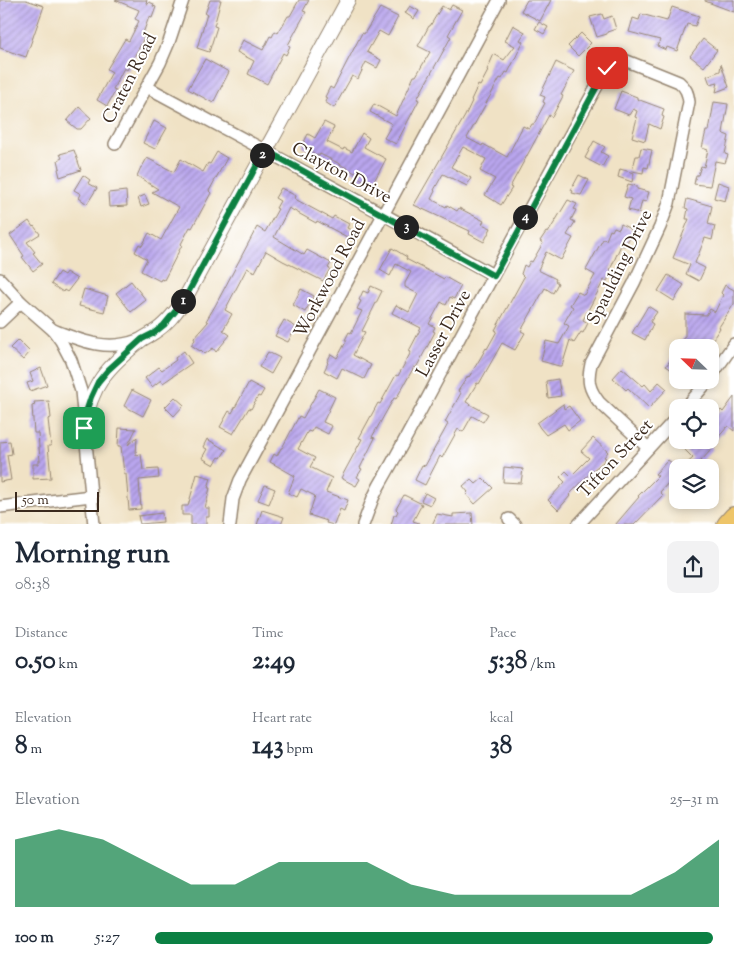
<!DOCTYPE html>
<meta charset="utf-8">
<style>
:root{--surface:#fff;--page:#f2f2f3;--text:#1f2937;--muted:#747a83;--accent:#0b8043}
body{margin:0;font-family:"Sorts Mill Goudy",serif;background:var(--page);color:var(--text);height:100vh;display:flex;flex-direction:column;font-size:19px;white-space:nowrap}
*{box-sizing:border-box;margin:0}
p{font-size:16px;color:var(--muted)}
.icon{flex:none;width:28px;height:28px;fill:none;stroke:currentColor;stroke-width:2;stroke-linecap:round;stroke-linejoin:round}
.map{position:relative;height:524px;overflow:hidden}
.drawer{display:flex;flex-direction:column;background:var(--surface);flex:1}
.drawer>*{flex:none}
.needle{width:32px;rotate:293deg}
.buttons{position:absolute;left:669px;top:339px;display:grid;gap:10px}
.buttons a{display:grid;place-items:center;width:50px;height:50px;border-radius:10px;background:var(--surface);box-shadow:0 2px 8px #0003;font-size:25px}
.scale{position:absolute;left:15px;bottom:12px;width:84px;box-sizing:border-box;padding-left:5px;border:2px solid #3b2a1e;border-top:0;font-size:14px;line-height:18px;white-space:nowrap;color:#3b2a1e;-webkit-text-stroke:4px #fff;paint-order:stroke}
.pin{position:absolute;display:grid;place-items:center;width:42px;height:42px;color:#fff;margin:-21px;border-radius:10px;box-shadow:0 2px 8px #0006}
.km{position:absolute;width:25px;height:25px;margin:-12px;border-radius:50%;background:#222;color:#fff;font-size:14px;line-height:25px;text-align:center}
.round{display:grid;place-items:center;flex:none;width:52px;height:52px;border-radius:10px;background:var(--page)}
.head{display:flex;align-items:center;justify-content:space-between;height:85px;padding:0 15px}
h1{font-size:28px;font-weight:700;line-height:38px}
.metrics{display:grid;grid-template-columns:repeat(3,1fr);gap:8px;height:85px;padding:5px 15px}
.metrics div{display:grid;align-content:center}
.metrics b{font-size:25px;font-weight:700}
.metrics small{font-size:14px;font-weight:400}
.metrics p{font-size:14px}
.chart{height:140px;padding:10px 15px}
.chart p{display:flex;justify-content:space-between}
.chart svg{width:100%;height:90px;margin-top:5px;fill:var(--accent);opacity:.7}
ul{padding:0 15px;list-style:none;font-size:16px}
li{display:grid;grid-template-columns:80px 60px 1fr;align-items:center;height:38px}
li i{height:12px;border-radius:6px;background:var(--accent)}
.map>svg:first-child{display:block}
</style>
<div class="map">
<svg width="734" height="525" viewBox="0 0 734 525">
<defs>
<pattern id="building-hatch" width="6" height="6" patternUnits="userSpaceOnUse" patternTransform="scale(1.25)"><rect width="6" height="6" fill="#b9a6ee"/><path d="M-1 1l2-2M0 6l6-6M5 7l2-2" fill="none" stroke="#9887c0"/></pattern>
</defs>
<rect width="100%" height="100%" fill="#fff"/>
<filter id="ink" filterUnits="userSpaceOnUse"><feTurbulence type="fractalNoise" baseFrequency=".02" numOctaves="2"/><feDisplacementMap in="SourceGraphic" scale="10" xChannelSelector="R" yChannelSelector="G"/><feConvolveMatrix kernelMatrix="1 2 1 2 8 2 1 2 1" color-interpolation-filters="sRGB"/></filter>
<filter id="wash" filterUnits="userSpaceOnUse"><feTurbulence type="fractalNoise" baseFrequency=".0096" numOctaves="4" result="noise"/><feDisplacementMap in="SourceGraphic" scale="20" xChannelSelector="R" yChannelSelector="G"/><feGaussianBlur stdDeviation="1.12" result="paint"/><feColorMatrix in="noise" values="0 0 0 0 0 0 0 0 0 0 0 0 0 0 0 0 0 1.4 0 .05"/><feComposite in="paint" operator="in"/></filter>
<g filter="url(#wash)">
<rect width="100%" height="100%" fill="#f0e2c5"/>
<g id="blocks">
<g fill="url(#building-hatch)">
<polygon points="0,0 26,0 44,6 26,57 0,48"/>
<polygon points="115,0 147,0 146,3 148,4 149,2 154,4 153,6 156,7 152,18 149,17 142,36 144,37 141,44 127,70 124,68 113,89 116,90 107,106 97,100 112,72 107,69 125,39 129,41 139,21 135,19 139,10"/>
<polygon points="210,0 221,0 214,26 217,27 209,52 197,48 207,14 205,14"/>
<polygon points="299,0 309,0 303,11 306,12 288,45 290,46 286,55 283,53 267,84 248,74 254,61 237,52 243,40 263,50 270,36 272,37 275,31 278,33 288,16 290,16"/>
<polygon points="527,0 551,0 540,21 521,11"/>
<polygon points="705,0 734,0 734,12 705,1"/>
<polygon points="452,5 462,10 448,35 451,37 417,99 419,100 396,144 384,138 392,124 370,112 374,104 396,116 414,76 416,76 430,52 418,46 429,26 430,26 442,6 449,10"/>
<polygon points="410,6 419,11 414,19 405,13"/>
<polygon points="672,7 699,16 695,26 687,24 677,51 667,47 666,50 657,46 660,40 629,32 633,18 639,20 641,14 667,21"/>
<polygon points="380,8 398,17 388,36 379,31 367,52 381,60 377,68 366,62 358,79 352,76 334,108 325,102 327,98 325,97 330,87 333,89 362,33 364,34"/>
<polygon points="602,14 604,19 612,16 616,29 607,32 607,34 597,37 590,17"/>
<polygon points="539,22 548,27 544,34 535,29"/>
<polygon points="513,25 525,32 520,40 523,42 508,73 506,72 502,79 500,78 467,138 482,146 483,144 507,157 523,126 529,129 532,124 534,124 545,103 543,102 545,97 540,95 556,62 574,71 561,95 563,96 552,117 549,115 510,187 512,188 501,205 485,195 495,179 480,171 486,159 463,147 451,167 471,178 467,186 443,174 434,190 435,191 431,199 446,207 447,205 457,211 459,208 484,221 482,224 491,228 484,242 469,234 470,231 414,205 465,116 472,101 471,100 478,85 480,86 488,71 487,70 494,54 504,60 515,46 505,41"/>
<polygon points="581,33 591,43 578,56 568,46"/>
<polygon points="703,39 717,50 704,67 690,56"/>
<polygon points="205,59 229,72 213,103 188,89"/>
<polygon points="721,64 729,87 716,92 718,82 710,84 707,76 720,71"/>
<polygon points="621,91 637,97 637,99 664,109 662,116 664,117 660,129 649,124 645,141 632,137 637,118 635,117 637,111 633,109 629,115 614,109"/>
<polygon points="714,102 728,104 723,133 724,134 729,136 725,154 728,155 725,163 715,161 710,186 694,184 696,175 698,175 701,166 704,167 708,150 702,148 706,131 709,131"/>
<polygon points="79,107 91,118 81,129 77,129 67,121"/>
<polygon points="154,121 167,128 155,149 143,143"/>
<polygon points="324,122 334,127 327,142 343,150 344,148 352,152 362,133 369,138 364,147 386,159 372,185 356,176 357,174 336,162 320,154 319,156 302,146 308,134 315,138"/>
<polygon points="594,141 605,147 601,152 608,156 602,167 585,158"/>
<polygon points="641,148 652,150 648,168 644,167 643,173 632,171 636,156 639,156"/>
<polygon points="74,150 81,170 60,177 58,169 60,168 58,160 62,158 60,154"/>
<polygon points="217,152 227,158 209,191 211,193 192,228 190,227 181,244 182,245 164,280 161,279 160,281 141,271 147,259 135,252 139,244 142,246 149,233 161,240 179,207 152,192 158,189 137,176 141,167 142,167 147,158 174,172 181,159 203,172 208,163 210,164"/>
<polygon points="620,169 634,173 632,182 618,177"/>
<polygon points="83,175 90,180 88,183 97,188 87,204 79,198 81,194 74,190"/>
<polygon points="579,175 589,180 581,195 572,193 573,191 571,190"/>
<polygon points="718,182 729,186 725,201 714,198"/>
<polygon points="628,184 637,186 637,189 649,192 646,202 642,201 639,213 628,210 631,199 624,197"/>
<polygon points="281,188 296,196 295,199 332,219 334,216 349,224 347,228 353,231 349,238 317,221 316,223 289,208 274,237 304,255 307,250 331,263 328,268 330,269 323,281 283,261 266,251 255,272 247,268 225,310 232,314 223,330 230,335 216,352 213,348 205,354 201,350 200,351 191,345 195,340 194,338 208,322 206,321 215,306 257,227 265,232 278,209 276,208 280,201 275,198"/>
<polygon points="126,191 127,206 109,207 108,193"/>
<polygon points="145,195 149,204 141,207 138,198"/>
<polygon points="687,199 712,206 708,224 715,226 712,240 705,238 695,263 705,268 699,281 686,274 690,265 673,258 689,219 686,219 688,209 685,208"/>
<polygon points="568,200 577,204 574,209 576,210 571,220 575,222 567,235 573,238 561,260 546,252 538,270 556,279 555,281 558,283 553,293 545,288 521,331 525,333 515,350 502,343 479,384 477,383 466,402 488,414 483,422 472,416 463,432 458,429 442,458 440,456 425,485 415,480 422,465 425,466 448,424 445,422 461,393 458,391 468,376 469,377 481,357 486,348 487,349 497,331 495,330 524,277 521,274 524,265 527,267 530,261 532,262 543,243 540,241 546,232 548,233"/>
<polygon points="29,221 33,227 34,226 40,234 27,242 35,252 33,253 42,264 33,271 22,257 24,256 10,235"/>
<polygon points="621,224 632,230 630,235 631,235 625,246 621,245 610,270 613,271 607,281 604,280 583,320 588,323 583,333 581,332 574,343 570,340 562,366 559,366 541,361 546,341 559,344 569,326 564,323 573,307 570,305 578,292 584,295 595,275 586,270 603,239 606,240 610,230 612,231 614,227 619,229"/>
<polygon points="392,248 407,257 406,259 444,279 445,277 461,286 454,299 450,297 446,305 441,302 429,324 435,327 433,331 435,332 416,368 414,367 396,399 394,398 372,437 375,438 360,468 362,469 357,477 360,479 356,486 341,478 362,439 359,438 378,403 380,404 396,375 398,376 411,352 409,351 421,328 392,313 396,305 409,312 418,294 405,287 405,283 411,272 396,264 390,276 380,270"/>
<polygon points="59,272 64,275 66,272 77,279 67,292 64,290 63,292 51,284"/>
<polygon points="668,275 684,285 674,301 658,291"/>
<polygon points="131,281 146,300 131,312 116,293"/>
<polygon points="725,285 734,290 734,304 719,327 720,328 707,348 676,348 685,336 685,314 706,315 710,309 715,312 723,295 721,293"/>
<polygon points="371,286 382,291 362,331 365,332 353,355 371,365 364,379 342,368 337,378 324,371 328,363 327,362 331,354 337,358 347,340 345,340 349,332 351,333 362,311 357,309 361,301 359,300 363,291 368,293"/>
<polygon points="84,289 108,296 104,312 79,306"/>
<polygon points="301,289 314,296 305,312 293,305"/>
<polygon points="648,306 657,312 650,322 653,324 645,340 632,333"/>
<polygon points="284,320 296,327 288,342 275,336"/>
<polygon points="18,340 30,352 23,360 10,348"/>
<polygon points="678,350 678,374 666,366"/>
<polygon points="184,351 192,363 163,383 161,380 152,387 145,378 159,367 162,370 176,360 175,358"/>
<polygon points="268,352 280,358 271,374 259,367"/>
<polygon points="41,368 47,385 30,391 27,383 33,381 30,373"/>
<polygon points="622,368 643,386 645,384 651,391 659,382 667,389 649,408 628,388 626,390 613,378"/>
<polygon points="558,379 561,396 548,398 546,381"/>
<polygon points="249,382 264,390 260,397 258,396 251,409 249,408 233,434 220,427 229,411 232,413"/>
<polygon points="319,389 335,397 323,422 332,426 328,434 314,427 311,432 308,431 298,449 315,458 310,467 332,478 326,492 348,500 344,511 340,509 334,525 326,523 327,521 309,515 315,496 301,489 297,497 288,493 295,476 270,462 274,454 277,456 281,448 282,448 299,416 303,418"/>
<polygon points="132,390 151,400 143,416 124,406"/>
<polygon points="175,397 184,405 174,416 165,407"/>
<polygon points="734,397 734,431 728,426 710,447 712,449 700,462 705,468 682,468 693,458 683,448 690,440 710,440 710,421 721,410 723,412"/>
<polygon points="49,401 51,418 48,419 51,446 48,446 51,478 33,479 33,464 38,464 38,461 40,461 38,433 34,433 32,406 35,405 34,402"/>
<polygon points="563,404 564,409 569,406 580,421 568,430 564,424 546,435 540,428 537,423"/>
<polygon points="119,428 136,429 128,445 137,437 136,455 141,454 143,470 158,469 159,478 139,480 141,509 129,510 126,474 124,474 121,446 118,446"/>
<polygon points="593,438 608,452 604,457 606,458 602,463 593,470 569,495 570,496 558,510 548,500 565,482 560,477 566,471 571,476 589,458 581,451"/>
<polygon points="207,439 226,450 221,458 219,457 214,465 202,458 207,449 203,447"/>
<polygon points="10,441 12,454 7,455 11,480 0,482 0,442"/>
<polygon points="668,460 678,468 678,470 668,480 670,481 660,492 663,495 634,525 615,525 639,497 638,496 658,476 655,474"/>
<polygon points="504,467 523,469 521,483 503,482"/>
<polygon points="197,474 211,478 208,488 210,488 205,508 209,508 209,517 206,517 206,525 191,525 191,515 182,515 182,506 188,506"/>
<polygon points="483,478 493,488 475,504 466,494 468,492 463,486 471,479 476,484"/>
<polygon points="265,485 275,489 269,504 258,500"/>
<polygon points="425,493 434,498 430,505 421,501"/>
<polygon points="404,495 422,504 413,521 419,523 419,525 391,525 394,515 396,515 398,511 396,509"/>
<polygon points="262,510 284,517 281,525 257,525"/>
<polygon points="162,513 163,522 140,524 138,516"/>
<polygon points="472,513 473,525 432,525 437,514 453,517 453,514"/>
</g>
</g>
</g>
<g filter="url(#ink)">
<use href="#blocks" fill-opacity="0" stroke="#968672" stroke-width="1"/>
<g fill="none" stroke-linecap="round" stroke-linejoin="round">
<defs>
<g id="minor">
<polyline points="147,87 383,214 493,275"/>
<polyline points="115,144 160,63 169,42 183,0"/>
<polyline points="0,279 21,302 53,330 61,341 71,360 81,391 94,525"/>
<polyline points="0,322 21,302"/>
<path d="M53,330c29,11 54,22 85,10"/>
<polyline points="710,378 734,344"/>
<polyline points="685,408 709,380"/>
<polyline points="0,507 91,496"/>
<polyline points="509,519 515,525"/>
<polyline points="230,525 233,499 240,480 499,0"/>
<path d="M363,525l10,-27 6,-12c31,-54 60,-110 89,-164 46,-85 92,-170 139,-254 7,-5 12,-7 20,-7l52,21c7,6 9,11 10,20l-20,101 -9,24 -26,56 -43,81c-4,17 -2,25 8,38l49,46"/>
<polyline points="578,525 678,416"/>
</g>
<path id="tertiary" d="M84,428c6,-43 24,-62 57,-88 4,-3 9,-5 13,-8 12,-7 21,-19 29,-30l165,-302"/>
<polyline id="motorway" points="727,525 734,517"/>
</defs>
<use href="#minor" stroke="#968672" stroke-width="14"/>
<use href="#tertiary" stroke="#968672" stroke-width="16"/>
<use href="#motorway" stroke="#968672" stroke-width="22"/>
<use href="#minor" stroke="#fff" stroke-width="11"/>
<use href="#tertiary" stroke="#fff" stroke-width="14"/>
<use href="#motorway" stroke="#eec569" stroke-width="20"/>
</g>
</g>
<g fill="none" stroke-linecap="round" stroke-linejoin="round" filter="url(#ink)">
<defs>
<polyline id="route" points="84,428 86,412 91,397 98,382 108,370 142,339 154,333 164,325 183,302 265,150 494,276 607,68"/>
</defs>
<use href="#route" stroke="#fff" stroke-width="10"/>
<use href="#route" stroke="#0b8043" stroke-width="6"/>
</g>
<g text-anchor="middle" stroke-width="4" stroke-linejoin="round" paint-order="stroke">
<g font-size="18" fill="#3b2a1e" stroke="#fff">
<text transform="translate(129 78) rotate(-63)" y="6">Craten Road</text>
<text transform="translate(342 172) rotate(28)" y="6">Clayton Drive</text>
<text transform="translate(619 267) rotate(-64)" y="6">Spaulding Drive</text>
<text transform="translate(329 278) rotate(-62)" y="6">Workwood Road</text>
<text transform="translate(443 333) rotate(-62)" y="6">Lasser Drive</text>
<text transform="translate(615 458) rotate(-47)" y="6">Tifton Street</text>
</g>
</g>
</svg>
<div class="buttons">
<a><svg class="needle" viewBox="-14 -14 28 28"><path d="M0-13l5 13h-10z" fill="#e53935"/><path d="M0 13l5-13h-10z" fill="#747a83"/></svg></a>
<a><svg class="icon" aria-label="locate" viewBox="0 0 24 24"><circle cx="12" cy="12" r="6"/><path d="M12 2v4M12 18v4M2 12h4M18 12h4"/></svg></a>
<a><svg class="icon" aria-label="layers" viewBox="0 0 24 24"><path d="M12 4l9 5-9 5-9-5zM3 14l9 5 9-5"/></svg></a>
</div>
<div class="scale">50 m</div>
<div class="pin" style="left:84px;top:428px;background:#1e9e55"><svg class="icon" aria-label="arrive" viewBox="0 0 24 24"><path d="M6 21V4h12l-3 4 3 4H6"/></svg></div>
<div class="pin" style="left:607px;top:68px;background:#d93025"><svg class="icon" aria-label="check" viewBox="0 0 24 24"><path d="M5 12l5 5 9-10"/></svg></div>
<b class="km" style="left:183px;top:301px">1</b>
<b class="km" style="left:262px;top:155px">2</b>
<b class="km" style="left:406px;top:227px">3</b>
<b class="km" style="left:525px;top:217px">4</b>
</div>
<section class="drawer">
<div class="head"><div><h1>Morning run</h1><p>08:38</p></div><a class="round"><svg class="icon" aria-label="share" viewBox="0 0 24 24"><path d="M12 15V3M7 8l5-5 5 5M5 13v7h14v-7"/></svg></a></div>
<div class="metrics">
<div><p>Distance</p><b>0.50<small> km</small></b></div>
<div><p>Time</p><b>2:49</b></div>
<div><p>Pace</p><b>5:38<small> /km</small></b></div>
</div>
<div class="metrics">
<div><p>Elevation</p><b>8<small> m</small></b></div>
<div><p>Heart rate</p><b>143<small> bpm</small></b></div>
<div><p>kcal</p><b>38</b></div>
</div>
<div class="chart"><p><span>Elevation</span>25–31 m</p>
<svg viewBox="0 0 160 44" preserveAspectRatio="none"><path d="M0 44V11L10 6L20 11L30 22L40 33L50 33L60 22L70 22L80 22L90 33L100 38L110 38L120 38L130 38L140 38L150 27L160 11V44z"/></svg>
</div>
<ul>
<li><b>100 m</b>5:27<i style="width:99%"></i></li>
</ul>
</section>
